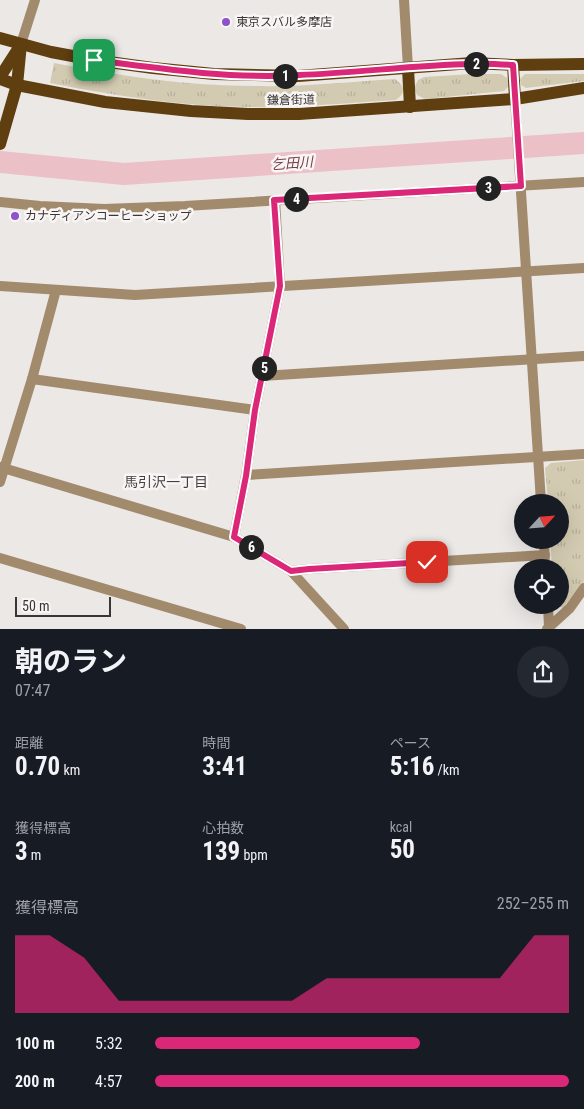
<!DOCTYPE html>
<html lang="ja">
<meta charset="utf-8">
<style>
:root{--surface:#171b24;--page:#242831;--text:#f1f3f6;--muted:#9ea1a6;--accent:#db2777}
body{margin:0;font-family:"Roboto Condensed","Noto Sans JP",sans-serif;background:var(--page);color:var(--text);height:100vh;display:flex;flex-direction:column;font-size:19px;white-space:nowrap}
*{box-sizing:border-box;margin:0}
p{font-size:16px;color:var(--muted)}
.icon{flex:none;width:28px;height:28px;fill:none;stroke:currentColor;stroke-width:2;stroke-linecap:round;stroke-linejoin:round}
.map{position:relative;height:629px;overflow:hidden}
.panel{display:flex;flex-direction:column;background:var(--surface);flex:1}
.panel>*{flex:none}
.needle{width:32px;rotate:64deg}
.controls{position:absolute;left:514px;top:494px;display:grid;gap:10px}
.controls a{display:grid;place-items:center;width:55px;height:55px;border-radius:50%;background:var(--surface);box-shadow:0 5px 20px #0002;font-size:25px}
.scale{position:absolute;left:15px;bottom:12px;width:96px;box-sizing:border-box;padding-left:5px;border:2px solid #383636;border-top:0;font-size:14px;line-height:18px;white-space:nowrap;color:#383636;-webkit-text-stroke:4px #f9f5f4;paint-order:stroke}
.pin{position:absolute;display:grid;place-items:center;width:42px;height:42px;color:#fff;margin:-21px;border-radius:10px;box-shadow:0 2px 8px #0006}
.km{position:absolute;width:25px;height:25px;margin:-12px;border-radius:50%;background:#222;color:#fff;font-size:14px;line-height:25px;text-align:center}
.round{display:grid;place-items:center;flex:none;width:52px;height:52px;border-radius:26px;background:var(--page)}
.head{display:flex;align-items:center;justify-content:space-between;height:85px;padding:0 15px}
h1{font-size:28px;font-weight:700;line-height:38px}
.figures{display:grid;grid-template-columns:repeat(3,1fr);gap:8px;height:85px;padding:5px 15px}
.figures div{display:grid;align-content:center}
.figures b{font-size:25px;font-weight:700}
.figures small{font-size:14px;font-weight:400}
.figures p{font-size:14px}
.chart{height:140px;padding:10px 15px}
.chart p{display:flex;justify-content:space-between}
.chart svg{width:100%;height:90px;margin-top:5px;fill:var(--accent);opacity:.7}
ul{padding:0 15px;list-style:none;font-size:16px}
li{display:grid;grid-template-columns:80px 60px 1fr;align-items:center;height:38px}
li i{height:12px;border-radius:6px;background:var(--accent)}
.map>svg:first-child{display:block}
</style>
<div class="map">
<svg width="584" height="629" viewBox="0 0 584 629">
<defs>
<pattern id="grass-tufts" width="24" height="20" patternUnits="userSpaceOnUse" patternTransform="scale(1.25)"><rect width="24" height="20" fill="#d3cbb1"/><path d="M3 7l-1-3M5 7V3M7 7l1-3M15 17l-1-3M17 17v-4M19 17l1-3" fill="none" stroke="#b6af99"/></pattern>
</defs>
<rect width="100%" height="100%" fill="#ece8e6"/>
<g fill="url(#grass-tufts)">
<path d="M54,63c66,13 133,23 201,23 46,1 94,-4 140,-7 10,7 11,14 1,21 -49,3 -99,8 -149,7 -66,-1 -132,-11 -197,-24z"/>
<polygon points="471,74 501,74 507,78 509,86 504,91 425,99 417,95 414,88 418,80 424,77"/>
<polygon points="525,74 584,74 584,81 526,88 521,85 520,79"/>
<polygon points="584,460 584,581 582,586 563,608 555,605 560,605 560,568 552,567 550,540 560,540 560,502 548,502 545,468 551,463"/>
</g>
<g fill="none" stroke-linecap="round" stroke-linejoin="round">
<polyline stroke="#ecc0c7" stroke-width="22" points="0,162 124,174 584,143"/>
<g stroke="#a28a6d" stroke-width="10">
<polyline points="404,0 408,68"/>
<polyline points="21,44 35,0"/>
<polyline points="515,99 541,502"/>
<polyline points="0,202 40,206 104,209 185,206 584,182"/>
<polyline points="0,286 135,295 584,268"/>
<polyline points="262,376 584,356"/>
<polyline points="32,379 255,410"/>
<polyline points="0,467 234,537 291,571 344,629"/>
<polyline points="246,475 584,454"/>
<polyline points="0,482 32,379 56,290"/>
<polyline points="234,537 246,475 255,410 280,286 275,200"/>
<polyline points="544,540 545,568"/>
<polyline points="0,558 241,629"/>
<polyline points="291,571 309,569 545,555"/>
<polyline points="548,605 549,627"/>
<polyline points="547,629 570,608 584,588"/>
</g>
<g stroke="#5f3e0f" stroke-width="12">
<polyline points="0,38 51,52 94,60 153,68 214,74 298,76 472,63 513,65 584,64"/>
<polyline points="513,65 515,99"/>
<polyline points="408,68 410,107"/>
<polyline points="0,77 20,46"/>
<polyline points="0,79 17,85 105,102 191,111 248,114 299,114 515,99 584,88"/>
<polyline points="0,144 17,85 21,44"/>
</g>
</g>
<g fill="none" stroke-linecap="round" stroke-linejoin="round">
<defs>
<path id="route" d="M94,60c68,9 137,19 205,15 58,-2 115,-10 172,-11 14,-1 28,0 42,1l8,121 -247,14 6,86 -25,124 -9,66 -12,61 57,34 18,-2 118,-7"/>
</defs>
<use href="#route" stroke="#fff" stroke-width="10"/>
<use href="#route" stroke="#db2777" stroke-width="6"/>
</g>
<g fill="#8d53ca" stroke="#f9f5f4" stroke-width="2">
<circle cx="226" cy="22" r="5"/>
<circle cx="15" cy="216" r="5"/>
</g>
<g text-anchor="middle" stroke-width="5" stroke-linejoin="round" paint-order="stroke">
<g font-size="12" fill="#383636" stroke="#f9f5f4" text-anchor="start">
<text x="236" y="26">東京スバル多摩店</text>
<text x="25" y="220">カナディアンコーヒーショップ</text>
</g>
<g font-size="12" fill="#383636" stroke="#f9f5f4">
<text transform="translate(291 100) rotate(-1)" y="4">鎌倉街道</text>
</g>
<g font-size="14" font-style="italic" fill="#783e4a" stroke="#f9f5f4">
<text transform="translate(292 163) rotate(-4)" y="5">乞田川</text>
</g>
<g font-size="14" fill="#43403f" stroke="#f9f5f4">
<text x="166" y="487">馬引沢一丁目</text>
</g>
</g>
</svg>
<div class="controls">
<a><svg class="needle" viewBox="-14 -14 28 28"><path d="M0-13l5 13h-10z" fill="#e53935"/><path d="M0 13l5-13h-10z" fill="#9ea1a6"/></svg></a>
<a><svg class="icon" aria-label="locate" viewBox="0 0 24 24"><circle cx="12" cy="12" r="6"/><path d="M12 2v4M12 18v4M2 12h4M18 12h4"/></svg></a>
</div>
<div class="scale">50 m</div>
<div class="pin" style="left:94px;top:60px;background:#1e9e55"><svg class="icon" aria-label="arrive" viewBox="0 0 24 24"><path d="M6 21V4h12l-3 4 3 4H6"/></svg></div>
<div class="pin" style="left:427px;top:562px;background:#d93025"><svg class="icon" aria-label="check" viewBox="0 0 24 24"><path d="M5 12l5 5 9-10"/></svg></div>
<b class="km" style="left:285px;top:76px">1</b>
<b class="km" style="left:476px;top:64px">2</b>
<b class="km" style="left:488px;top:188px">3</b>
<b class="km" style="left:296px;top:199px">4</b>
<b class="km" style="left:264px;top:368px">5</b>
<b class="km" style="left:251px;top:547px">6</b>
</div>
<section class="panel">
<div class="head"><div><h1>朝のラン</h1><p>07:47</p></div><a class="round"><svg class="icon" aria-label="share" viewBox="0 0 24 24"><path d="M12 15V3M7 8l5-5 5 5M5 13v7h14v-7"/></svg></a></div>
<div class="figures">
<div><p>距離</p><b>0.70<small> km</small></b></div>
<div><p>時間</p><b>3:41</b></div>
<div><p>ペース</p><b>5:16<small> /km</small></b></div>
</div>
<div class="figures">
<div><p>獲得標高</p><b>3<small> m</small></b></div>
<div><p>心拍数</p><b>139<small> bpm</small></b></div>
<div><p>kcal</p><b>50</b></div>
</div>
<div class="chart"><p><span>獲得標高</span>252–255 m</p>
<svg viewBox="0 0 160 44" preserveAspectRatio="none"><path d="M0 44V6L10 6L20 17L30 38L40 38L50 38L60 38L70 38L80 38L90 27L100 27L110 27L120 27L130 27L140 27L150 6L160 6V44z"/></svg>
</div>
<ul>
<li><b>100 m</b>5:32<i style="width:64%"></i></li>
<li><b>200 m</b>4:57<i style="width:100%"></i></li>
</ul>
</section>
